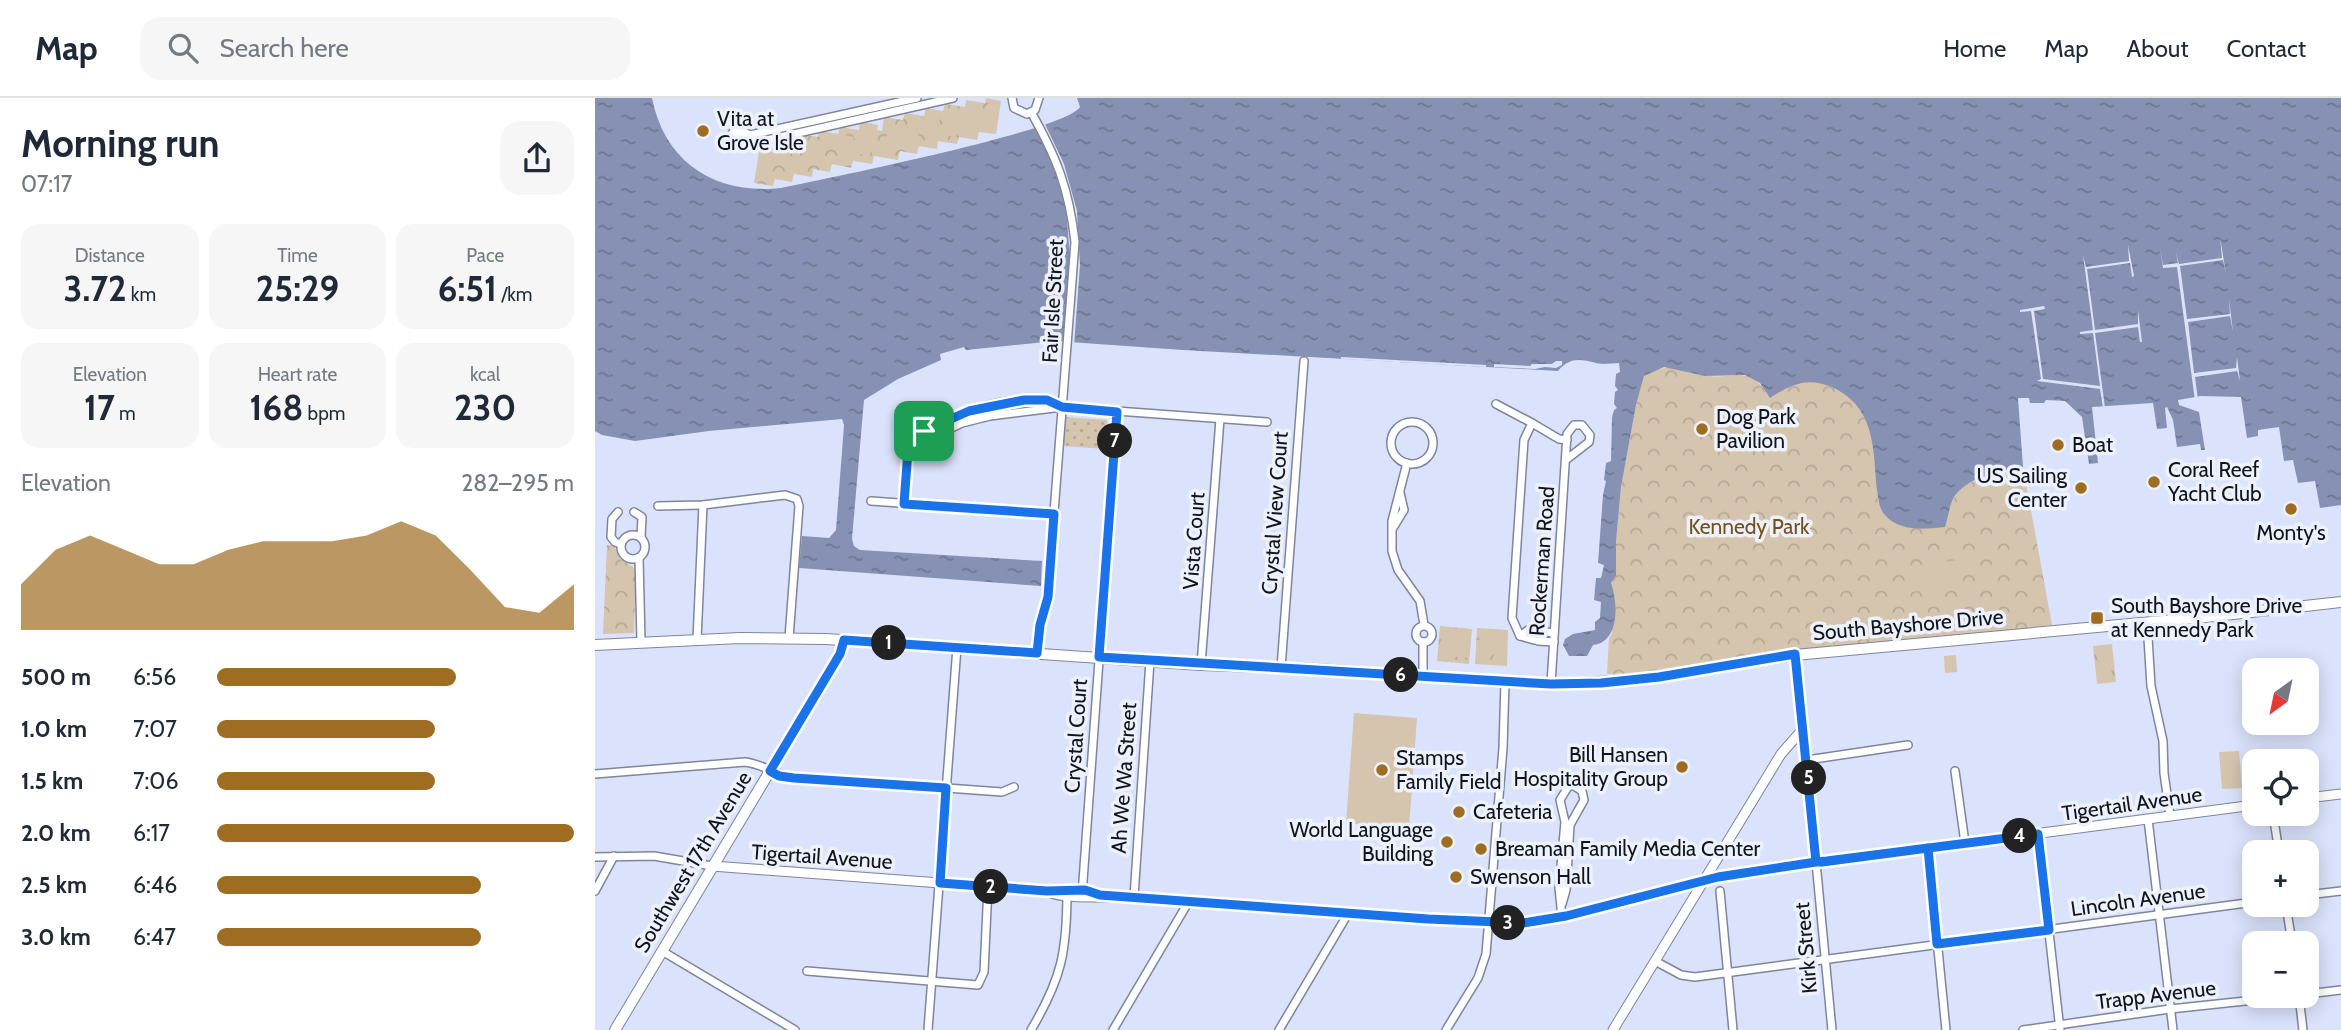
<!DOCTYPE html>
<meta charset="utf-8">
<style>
:root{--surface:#fff;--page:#f6f6f7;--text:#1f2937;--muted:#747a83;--line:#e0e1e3;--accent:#9f6d22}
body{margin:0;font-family:Cabin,sans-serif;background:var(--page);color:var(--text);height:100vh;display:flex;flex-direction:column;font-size:26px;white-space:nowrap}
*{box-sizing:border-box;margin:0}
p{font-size:23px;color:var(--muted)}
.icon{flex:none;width:38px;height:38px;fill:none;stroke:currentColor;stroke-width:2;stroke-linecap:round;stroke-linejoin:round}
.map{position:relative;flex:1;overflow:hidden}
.drawer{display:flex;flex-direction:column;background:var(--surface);width:595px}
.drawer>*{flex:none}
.needle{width:46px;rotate:213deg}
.tools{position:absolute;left:1647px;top:560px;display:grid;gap:14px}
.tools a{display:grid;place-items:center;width:77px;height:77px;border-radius:14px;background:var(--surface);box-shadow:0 4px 18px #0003;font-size:35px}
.pin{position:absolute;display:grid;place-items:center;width:60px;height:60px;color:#fff;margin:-30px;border-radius:14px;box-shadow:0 4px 10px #0006}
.km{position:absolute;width:35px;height:35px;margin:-18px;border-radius:50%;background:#222;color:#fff;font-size:19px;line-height:35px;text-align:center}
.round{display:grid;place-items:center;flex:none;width:74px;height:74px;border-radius:21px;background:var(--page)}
.summary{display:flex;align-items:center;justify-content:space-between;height:119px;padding:0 21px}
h1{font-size:38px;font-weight:800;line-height:52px}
.stats{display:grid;grid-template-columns:repeat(3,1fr);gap:10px;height:119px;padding:7px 21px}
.stats div{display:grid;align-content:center;border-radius:18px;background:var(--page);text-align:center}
.stats b{font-size:35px;font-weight:800}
.stats small{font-size:19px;font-weight:400}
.stats p{font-size:19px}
.chart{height:196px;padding:14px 21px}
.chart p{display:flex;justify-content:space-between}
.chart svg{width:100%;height:126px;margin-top:7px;fill:var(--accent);opacity:.7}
ul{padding:0 21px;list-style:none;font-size:23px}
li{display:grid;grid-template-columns:112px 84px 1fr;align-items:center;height:52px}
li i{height:18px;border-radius:9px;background:var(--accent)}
header{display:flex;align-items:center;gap:42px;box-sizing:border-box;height:98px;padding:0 35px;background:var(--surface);border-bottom:2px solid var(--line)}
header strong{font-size:33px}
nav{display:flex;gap:38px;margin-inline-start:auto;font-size:24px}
.search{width:490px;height:63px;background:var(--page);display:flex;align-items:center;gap:18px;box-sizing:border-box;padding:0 24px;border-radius:21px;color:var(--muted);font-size:26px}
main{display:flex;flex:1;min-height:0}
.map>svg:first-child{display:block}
</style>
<header>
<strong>Map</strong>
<div class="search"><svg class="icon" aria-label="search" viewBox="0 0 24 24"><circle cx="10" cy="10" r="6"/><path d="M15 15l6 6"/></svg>Search here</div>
<nav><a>Home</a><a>Map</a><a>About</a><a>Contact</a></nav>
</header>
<main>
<section class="drawer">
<div class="summary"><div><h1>Morning run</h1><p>07:17</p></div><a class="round"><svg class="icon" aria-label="share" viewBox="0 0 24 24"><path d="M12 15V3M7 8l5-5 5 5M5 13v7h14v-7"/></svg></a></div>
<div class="stats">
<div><p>Distance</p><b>3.72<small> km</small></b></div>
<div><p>Time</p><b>25:29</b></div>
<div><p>Pace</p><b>6:51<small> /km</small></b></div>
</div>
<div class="stats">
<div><p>Elevation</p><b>17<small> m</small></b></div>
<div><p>Heart rate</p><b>168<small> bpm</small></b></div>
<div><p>kcal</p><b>230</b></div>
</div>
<div class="chart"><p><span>Elevation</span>282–295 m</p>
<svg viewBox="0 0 160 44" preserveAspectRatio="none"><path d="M0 44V28L10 16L20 11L30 16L40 21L50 21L60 16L70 13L80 13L90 13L100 11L110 6L120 11L130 23L140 36L150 38L160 28V44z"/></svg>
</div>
<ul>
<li><b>500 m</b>6:56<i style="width:67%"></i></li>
<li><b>1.0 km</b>7:07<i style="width:61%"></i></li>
<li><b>1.5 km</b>7:06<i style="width:61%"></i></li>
<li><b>2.0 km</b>6:17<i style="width:100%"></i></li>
<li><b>2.5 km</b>6:46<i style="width:74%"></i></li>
<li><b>3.0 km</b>6:47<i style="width:74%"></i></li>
</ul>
</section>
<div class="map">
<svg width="1746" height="932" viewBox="0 0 1746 932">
<defs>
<pattern id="grass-dots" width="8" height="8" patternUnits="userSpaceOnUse" patternTransform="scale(1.75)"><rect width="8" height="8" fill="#d5c4ae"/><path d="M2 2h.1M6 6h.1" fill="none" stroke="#b6a895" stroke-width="1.8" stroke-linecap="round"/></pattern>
<pattern id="park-crowns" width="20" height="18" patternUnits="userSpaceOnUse" patternTransform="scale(1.75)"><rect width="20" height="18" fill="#d5c4ae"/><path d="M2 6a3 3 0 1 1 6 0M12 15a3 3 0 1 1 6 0" fill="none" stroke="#b6a895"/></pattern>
<pattern id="water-ripples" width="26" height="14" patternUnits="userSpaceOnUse" patternTransform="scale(1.75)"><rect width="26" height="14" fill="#8791b3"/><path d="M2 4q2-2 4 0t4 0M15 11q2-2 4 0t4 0" fill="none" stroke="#6d7591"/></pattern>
</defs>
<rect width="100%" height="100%" fill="#dbe3fc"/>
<polygon fill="url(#grass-dots)" points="470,319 512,322 510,351 468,348"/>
<g fill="url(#park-crowns)">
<polygon points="391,0 406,3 401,36 384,34 382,42 364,39 362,46 343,43 342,51 324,48 322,56 305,53 303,62 279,58 277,66 258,63 256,70 237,66 235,74 218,71 217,79 199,76 197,84 180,81 178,88 159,85 165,47 181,50 183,41 202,44 204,36 223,39 224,33 243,36 245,29 264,32 265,24 283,27 282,32 287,33 289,19 308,22 310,15 329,18 331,10 348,13 350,6 370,9 371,2 390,5"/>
<path d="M1073,269c13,1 25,8 39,9 31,3 43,-12 63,22 10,-7 21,-15 34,-17 31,-5 62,26 68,54 4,21 4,44 6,66h74l10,-15 27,-11 34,-8 29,158 -328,36 -81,12 -36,1 2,-36 3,-4 -1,-51 5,-7v-34l5,-55 15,-82 8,-29 8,-5z"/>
<polygon points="12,447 19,448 25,461 41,471 39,535 8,536"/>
<polygon points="845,528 877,531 874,566 842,563"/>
<polygon points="882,530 913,532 912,568 880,566"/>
<polygon points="1517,546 1521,584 1502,586 1498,548"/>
</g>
<g fill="#d5c4ae">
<polygon points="393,4 404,6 401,30 389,28"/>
<polygon points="373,9 385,10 381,35 369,33"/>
<polygon points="354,13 365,15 361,39 350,37"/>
<polygon points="333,17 345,19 341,44 330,42"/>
<polygon points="313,22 325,24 321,48 310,46"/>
<polygon points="293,26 305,28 301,52 290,51"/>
<polygon points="268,32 279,34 275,58 264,56"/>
<polygon points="248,37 259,39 255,63 244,61"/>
<polygon points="168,54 179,56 175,80 164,79"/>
<polygon points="1362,462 1365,488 1316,494 1313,469"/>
<polygon points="847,533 859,534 857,559 846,558"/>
<polygon points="863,535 874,535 872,560 861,559"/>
<polygon points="885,537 896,538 894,562 883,561"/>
<polygon points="900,538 911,539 909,563 898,563"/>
<polygon points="1514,553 1517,577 1505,579 1503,555"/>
<polygon points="1361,557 1362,574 1350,575 1349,558"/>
<polygon points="759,615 822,620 814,730 751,725"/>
<polygon points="1644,653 1647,690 1627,691 1624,654"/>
</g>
<path fill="url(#water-ripples)" d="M0,0h57c13,66 65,97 129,90 43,-9 284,-57 299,-81l-3,-9h1264v407l-21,3 -5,-27 -17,2 -5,-23 -9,1 -5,-34 -21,3v6l-11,2 -6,-41 -40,-1 -23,4 1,5 20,7 6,38h-4l-1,-6 -23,3 -4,-27 -6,-13 -2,1 2,20 -10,1 -4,-26 -61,4 6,56 -9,1 -7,-47 -17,-16 -19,-1 -2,3h-14l-1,-5h-11l5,69c-24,6 -57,9 -70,32 -4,8 -5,19 -8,28 -19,2 -46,5 -60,-12 -6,-6 -7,-17 -8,-25 -4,-41 -1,-81 -43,-102 -25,-12 -43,-4 -64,10l-10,-15 -15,-8 -40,1 -41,-9 -20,9 -8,29 -15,82 -5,55v34l-5,7c7,20 9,59 -18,62l-6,11h-18l-6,-11 2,-6 8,-5 22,-4v-8l5,-4 1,-16 -7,-2 2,-22h5l3,-13 -6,-2 5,-68 3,-14 -2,-1 2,-17 5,-2 1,-44 2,-7 3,-2 -3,-4 1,-12 3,-2 -3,-4 1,-12 4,-2 -1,-9c-7,0 -17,2 -23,0 -16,-4 -26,-6 -38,8l-375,-21 -128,-9 -89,9 -2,-3 -24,7 1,6 -43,19 -34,21 -12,139 2,7 6,4 182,11 -1,25 -242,-18 3,-32 27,2 7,-8 8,-105 -2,-6 -133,12 -74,10 -33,-6 -7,-4z"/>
<g fill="#dbe3fc">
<polygon points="449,24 469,66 482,113 485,167 479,248 469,247 475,160 471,109 457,64 439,27"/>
<polygon points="1625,139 1631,176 1628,162 1585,168 1592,221 1635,216 1634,201 1638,234 1635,218 1593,224 1599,275 1641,270 1642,259 1645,283 1642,273 1600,279 1603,302 1600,303 1582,169 1568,170 1565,149 1568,167 1583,165 1581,154 1584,166 1627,160"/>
<polygon points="1533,147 1539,178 1537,179 1535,165 1492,171 1500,232 1543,226 1543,212 1547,244 1545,244 1543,229 1500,235 1510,310 1508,310 1505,291 1442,283 1446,281 1436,213 1425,214 1425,212 1449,208 1450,211 1439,213 1448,281 1505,288 1498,235 1485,236 1485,234 1498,232 1488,157 1491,169 1534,163"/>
<polygon points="746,259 891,267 891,269 746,261"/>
<polygon points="961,263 967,263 967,267 961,270 950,269 940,271 899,269 899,266 935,268 937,266 957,266"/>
</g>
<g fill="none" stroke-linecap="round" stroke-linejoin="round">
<defs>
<g id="minor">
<polyline points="417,0 419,10 432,16 440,12 444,0"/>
<path d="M436,14c26,46 38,77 44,130l-27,348 -11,63"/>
<polyline points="137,36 154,43 172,42 358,0"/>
<polyline points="137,36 140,30 155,37 322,0"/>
<polyline points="901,306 937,325"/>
<circle cx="817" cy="345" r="21"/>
<polyline points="316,347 325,345 367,325 395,318 467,309 672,324"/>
<polyline points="812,365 797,423 797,453 803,472 825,503 829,527"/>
<polyline points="276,403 459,416"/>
<path d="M309,406c1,-19 -3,-58 14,-70 34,-20 105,-47 142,-28"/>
<polyline points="63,408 108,407 190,397 202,401 204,408 194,540"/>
<polyline points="23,414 17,421 16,439 20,444 26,446"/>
<polyline points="39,414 47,419 46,439"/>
<polyline points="798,430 809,412 805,395"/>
<circle cx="38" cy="449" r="12"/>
<polyline points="44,460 46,544"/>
<polyline points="1552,524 1556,588 1568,643 1569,675 1575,718"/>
<circle cx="829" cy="536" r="8"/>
<polyline points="944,533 959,535"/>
<polyline points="925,538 933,532 940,533"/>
<polyline points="102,542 108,407"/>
<polyline points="939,542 925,538 917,520 929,342 937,325 964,341 972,342"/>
<polyline points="943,543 959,544"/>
<polyline points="828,544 828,578"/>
<polyline points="606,567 625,321"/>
<polyline points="686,570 709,263"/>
<polyline points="956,586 972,336 979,327 987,327 995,337 994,344 972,361"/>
<polyline points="1212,662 1313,647"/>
<polyline points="1360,673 1370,745"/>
<path d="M0,676l150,-12c19,2 28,13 49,15l208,15 12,-5"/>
<polyline points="1678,716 1684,754"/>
<polyline points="1553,721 1578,932"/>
<polyline points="1443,736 1465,932"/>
<polyline points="1333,750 1351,932"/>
<polyline points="0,759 59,758 117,768"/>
<polyline points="1221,764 1237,932"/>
<polyline points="0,793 19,758"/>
<polyline points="1125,793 1138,932"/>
<polyline points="487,797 522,314"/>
<polyline points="1712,797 1746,793"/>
<polyline points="539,799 555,563"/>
<polyline points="967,806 971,792 975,727 989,702 987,693 978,687 973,689 965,702 970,724 964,790 967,819"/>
<polyline points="1691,807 1697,845"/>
<polyline points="67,853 200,932"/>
<polyline points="1060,863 1086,877 1100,879 1659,804"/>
<polyline points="212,873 383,887 389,874 393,789"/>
<polyline points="1712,896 1746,892"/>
<polyline points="1704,898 1708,932"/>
<polyline points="333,932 362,549"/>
<path d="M436,932c31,-52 36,-79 36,-139"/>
<polyline points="518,932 594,803"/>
<polyline points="684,932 754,814"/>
<polyline points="851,932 883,880 891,856 908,650 910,584"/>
<polyline points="1428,932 1575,911 1698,898"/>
</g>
<g id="tertiary">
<polyline points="1200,557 1221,764"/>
<polyline points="1712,700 1746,696"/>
<polyline points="117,768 452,793 493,792"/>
<path d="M452,793c14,9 66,5 87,6l294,22 101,4 37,-7 173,-43 515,-68"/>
<polyline points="1018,932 1186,656 1208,631"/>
</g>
<g id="secondary">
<polyline points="0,547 145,540 231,541 606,567 722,571 910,584 978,586 1064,579 1200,557 1611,519 1746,504"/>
<polyline points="20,932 245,556 249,542"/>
</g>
</defs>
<use href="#minor" stroke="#7e859c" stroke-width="10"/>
<use href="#tertiary" stroke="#7e859c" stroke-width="11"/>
<use href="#secondary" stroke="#7e859c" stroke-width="12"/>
<use href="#minor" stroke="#fff" stroke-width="7"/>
<use href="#tertiary" stroke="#fff" stroke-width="9"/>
<use href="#secondary" stroke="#fff" stroke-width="10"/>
</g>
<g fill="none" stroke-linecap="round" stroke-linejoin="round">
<defs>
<polyline id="route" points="329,333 319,339 313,352 309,406 459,416 453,499 445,527 442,555 249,542 245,556 175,673 184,678 199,680 351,690 345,785 452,793 490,792 505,797 833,821 928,825 971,818 1123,779 1221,764 1232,763 1443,736 1454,832 1342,846 1333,750 1227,764 1221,764 1200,556 1064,579 1006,585 956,586 504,559 522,314 467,309 452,302 429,302 374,313 329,333"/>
</defs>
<use href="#route" stroke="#fff" stroke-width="14"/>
<use href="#route" stroke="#1a73e8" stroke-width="9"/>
</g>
<g fill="#9f6d22" stroke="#edf1fb" stroke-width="2.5">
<circle cx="108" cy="33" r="7"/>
<circle cx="1107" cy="331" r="7"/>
<circle cx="1463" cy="347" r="7"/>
<circle cx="1559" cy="384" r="7"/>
<circle cx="1486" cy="390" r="7"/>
<circle cx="1696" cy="411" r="7"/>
<rect x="1495" y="513" width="14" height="14" rx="3.5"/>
<circle cx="1087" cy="669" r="7"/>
<circle cx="787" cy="672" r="7"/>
<circle cx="864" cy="714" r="7"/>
<circle cx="852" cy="744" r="7"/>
<circle cx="886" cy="751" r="7"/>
<circle cx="861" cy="779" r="7"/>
</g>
<g text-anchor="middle" stroke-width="7" stroke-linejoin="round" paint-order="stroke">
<g font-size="21" fill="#11141c" stroke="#edf1fb" text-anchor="start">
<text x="122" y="28">Vita at<tspan x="122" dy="24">Grove Isle</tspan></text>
<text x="1121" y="326">Dog Park<tspan x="1121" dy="24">Pavilion</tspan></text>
<text x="1477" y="354">Boat</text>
<text x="1573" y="379">Coral Reef<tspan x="1573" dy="24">Yacht Club</tspan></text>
<text x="1472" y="385" text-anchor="end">US Sailing<tspan x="1472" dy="24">Center</tspan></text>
<text x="1696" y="442" text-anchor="middle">Monty's</text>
<text x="1516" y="515">South Bayshore Drive<tspan x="1516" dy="24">at Kennedy Park</tspan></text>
<text x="1073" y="664" text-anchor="end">Bill Hansen<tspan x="1073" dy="24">Hospitality Group</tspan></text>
<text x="801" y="667">Stamps<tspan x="801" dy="24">Family Field</tspan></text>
<text x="878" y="721">Cafeteria</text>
<text x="838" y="739" text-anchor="end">World Language<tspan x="838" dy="24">Building</tspan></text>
<text x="900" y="758">Breaman Family Media Center</text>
<text x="875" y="786">Swenson Hall</text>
</g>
<g font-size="21" fill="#11141c" stroke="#edf1fb">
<text transform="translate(458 203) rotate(-87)" y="7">Fair Isle Street</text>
<text transform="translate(680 415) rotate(-86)" y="7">Crystal View Court</text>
<text transform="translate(599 443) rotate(-86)" y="7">Vista Court</text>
<text transform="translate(947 463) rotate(-86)" y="7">Rockerman Road</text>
<text transform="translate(1313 527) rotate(-5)" y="7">South Bayshore Drive</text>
<text transform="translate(481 638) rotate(-86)" y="7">Crystal Court</text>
<text transform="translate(529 680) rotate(-86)" y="7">Ah We Wa Street</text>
<text transform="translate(1537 706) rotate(-8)" y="7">Tigertail Avenue</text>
<text transform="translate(227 759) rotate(4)" y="7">Tigertail Avenue</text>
<text transform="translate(98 764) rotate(-59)" y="7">Southwest 17th Avenue</text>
<text transform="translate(1543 802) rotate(-8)" y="7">Lincoln Avenue</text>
<text transform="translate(1211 850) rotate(-95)" y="7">Kirk Street</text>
<text transform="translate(1561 897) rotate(-7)" y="7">Trapp Avenue</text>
</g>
<g font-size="21" fill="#73501c" stroke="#edf1fb">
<text x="1154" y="436">Kennedy Park</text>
</g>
</g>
</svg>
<div class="tools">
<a><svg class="needle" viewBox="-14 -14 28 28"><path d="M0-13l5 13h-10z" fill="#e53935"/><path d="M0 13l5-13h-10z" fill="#747a83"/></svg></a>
<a><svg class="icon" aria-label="locate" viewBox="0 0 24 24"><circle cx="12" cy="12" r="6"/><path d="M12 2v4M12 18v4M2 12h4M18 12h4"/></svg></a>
<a>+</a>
<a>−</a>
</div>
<div class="pin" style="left:329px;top:333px;background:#1e9e55"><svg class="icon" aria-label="arrive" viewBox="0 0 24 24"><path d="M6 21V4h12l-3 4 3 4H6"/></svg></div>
<b class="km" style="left:294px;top:545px">1</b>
<b class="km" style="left:396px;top:789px">2</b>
<b class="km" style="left:913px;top:825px">3</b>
<b class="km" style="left:1425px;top:738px">4</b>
<b class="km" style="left:1214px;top:680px">5</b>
<b class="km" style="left:806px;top:577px">6</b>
<b class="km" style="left:520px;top:343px">7</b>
</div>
</main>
